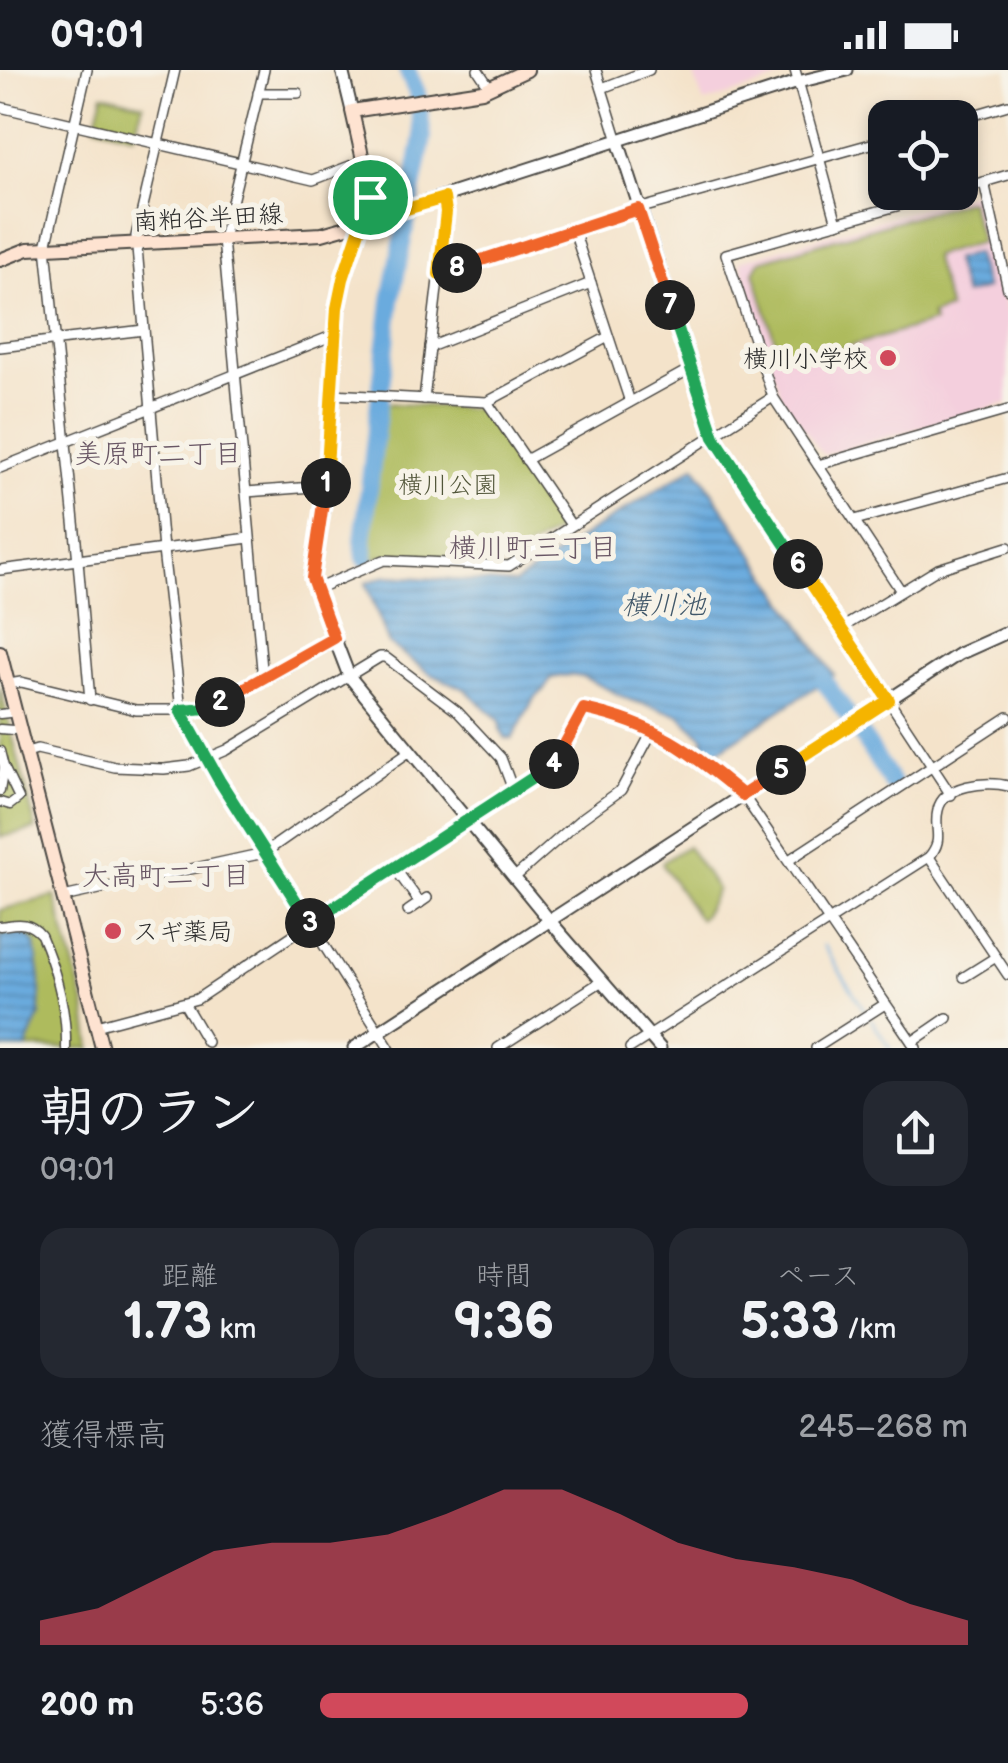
<!DOCTYPE html>
<html lang="ja">
<meta charset="utf-8">
<style>
:root{--surface:#171b24;--page:#242831;--text:#f1f3f6;--muted:#9ea1a6;--accent:#d1495b}
body{margin:0;font-family:"Balsamiq Sans","Klee One",sans-serif;background:var(--page);color:var(--text);height:100vh;display:flex;flex-direction:column;font-size:38px;white-space:nowrap}
*{box-sizing:border-box;margin:0}
p{font-size:32px;color:var(--muted)}
.icon{flex:none;width:55px;height:55px;fill:none;stroke:currentColor;stroke-width:2;stroke-linecap:round;stroke-linejoin:round}
.map{position:relative;height:978px;overflow:hidden}
.panel{display:flex;flex-direction:column;background:var(--surface);flex:1}
.panel>*{flex:none}
.controls{position:absolute;left:868px;top:30px;display:grid;gap:20px}
.controls a{display:grid;place-items:center;width:110px;height:110px;border-radius:20px;background:var(--surface);box-shadow:0 5px 15px #0003;font-size:50px}
.pin{position:absolute;display:grid;place-items:center;width:85px;height:85px;color:#fff;margin:-42px;border:5px solid #fff;border-radius:50%;box-shadow:0 2px 10px #0007}
.km{position:absolute;width:50px;height:50px;margin:-25px;border-radius:50%;background:#222;color:#fff;font-size:28px;line-height:50px;text-align:center}
.round{display:grid;place-items:center;flex:none;width:105px;height:105px;border-radius:30px;background:var(--page)}
.summary{display:flex;align-items:center;justify-content:space-between;height:170px;padding:0 40px}
h1{font-size:55px;font-weight:700;line-height:75px}
.stats{display:grid;grid-template-columns:repeat(3,1fr);gap:15px;height:170px;padding:10px 40px}
.stats div{display:grid;align-content:center;border-radius:25px;background:var(--page);text-align:center}
.stats b{font-size:50px;font-weight:700}
.stats small{font-size:28px;font-weight:400}
.stats p{font-size:28px}
.chart{height:280px;padding:20px 40px}
.chart p{display:flex;justify-content:space-between}
.chart svg{width:100%;height:180px;margin-top:10px;fill:var(--accent);opacity:.7}
ul{padding:0 40px;list-style:none;font-size:32px}
li{display:grid;grid-template-columns:160px 120px 1fr;align-items:center;height:75px}
li i{height:25px;border-radius:12px;background:var(--accent)}
.status{display:flex;justify-content:space-between;align-items:center;height:70px;padding:0 50px;background:var(--surface);direction:ltr}
.status svg{height:28px;fill:currentColor}
.map>svg:first-child{display:block}
</style>
<div class="status"><b>09:01</b><svg viewBox="0 0 49 12"><path d="M0 12V9h3v3zM5 12V6h3v6zM10 12V3h3v9zM15 12V0h3v12zM26 1h20v11H26zM47 4h2v5h-2z"/></svg></div>
<div class="map">
<svg width="1008" height="978" viewBox="0 0 1008 978">
<defs>
<pattern id="water-rules" width="6" height="5" patternUnits="userSpaceOnUse" patternTransform="scale(2.5)"><rect width="6" height="5" fill="#6babde"/><path d="M0 2.5h6" fill="none" stroke="#588bb4"/></pattern>
</defs>
<rect width="100%" height="100%" fill="#f7f3e8"/>
<filter id="ink" filterUnits="userSpaceOnUse"><feTurbulence type="fractalNoise" baseFrequency=".01" numOctaves="2"/><feDisplacementMap in="SourceGraphic" scale="20" xChannelSelector="R" yChannelSelector="G"/><feConvolveMatrix kernelMatrix="1 2 1 2 8 2 1 2 1" color-interpolation-filters="sRGB"/></filter>
<filter id="wash" filterUnits="userSpaceOnUse"><feTurbulence type="fractalNoise" baseFrequency=".0048" numOctaves="4" result="noise"/><feDisplacementMap in="SourceGraphic" scale="40" xChannelSelector="R" yChannelSelector="G"/><feGaussianBlur stdDeviation="2.25" result="paint"/><feColorMatrix in="noise" values="0 0 0 0 0 0 0 0 0 0 0 0 0 0 0 0 0 1.4 0 .05"/><feComposite in="paint" operator="in"/></filter>
<g filter="url(#wash)">
<rect width="100%" height="100%" fill="#f4e3ca"/>
<g fill="#f4cfdd">
<polygon points="692,0 788,0 788,1 785,7 704,33"/>
<polygon points="975,123 979,125 1008,249 1008,333 823,385 781,326 740,191"/>
</g>
<g fill="#aebb5d" stroke="#6c7344" stroke-width="2.5">
<polygon points="103,24 143,34 134,65 95,55"/>
<polygon points="969,130 981,172 933,186 949,239 931,245 934,252 819,285 816,278 795,283 778,281 754,202 760,191"/>
<polygon points="381,333 482,339 561,452 561,458 505,493 383,486 370,491 367,452"/>
<polygon points="0,616 36,759 0,767"/>
<polygon points="687,776 717,819 704,845 699,849 662,794 663,792"/>
<polygon points="55,826 85,935 91,978 0,978 0,840"/>
</g>
<g fill="url(#water-rules)" stroke="#4b6b84" stroke-width="2.5">
<polygon points="975,183 986,219 964,225 954,190"/>
<polygon points="695,396 834,605 715,683 703,673 704,668 678,644 630,630 583,607 569,605 551,608 544,620 534,629 512,669 505,668 500,659 500,651 465,619 430,604 389,574 366,513 386,506 514,514 585,465"/>
<polygon points="20,863 29,866 35,874 40,909 40,945 26,978 0,978 0,866"/>
</g>
<g fill="none" stroke-linecap="round" stroke-linejoin="round">
<g stroke="#6babde" stroke-width="2.5">
<polyline points="823,875 865,941"/>
<polyline points="871,949 890,978"/>
</g>
<g stroke="#6babde" stroke-width="18">
<polyline points="365,488 363,471 391,230 423,67 417,23 407,0"/>
<polyline points="824,611 847,644"/>
<polyline points="860,663 892,713"/>
</g>
</g>
</g>
<g filter="url(#ink)">
<g fill="none" stroke-linecap="round" stroke-linejoin="round">
<defs>
<g id="pedestrian">
<polyline points="0,644 9,643"/>
<polyline points="0,659 13,660"/>
<polyline points="0,681 4,697 0,721"/>
<polyline points="0,732 10,735 19,728 4,697"/>
<path d="M0,856c17,-2 28,-6 41,9 15,35 26,74 25,113"/>
</g>
<g id="minor">
<polyline points="87,0 46,177 78,491 90,630"/>
<polyline points="175,0 136,166 163,480 181,640 219,710 389,978"/>
<polyline points="478,0 490,18"/>
<polyline points="596,0 618,71"/>
<polyline points="795,0 837,153"/>
<polyline points="602,18 649,0"/>
<polyline points="258,23 298,23"/>
<polyline points="0,37 313,110 363,91"/>
<polyline points="960,49 1008,35"/>
<polyline points="984,112 1008,219"/>
<polyline points="960,119 1008,105"/>
<polyline points="371,122 379,136 393,143"/>
<polyline points="574,161 630,332"/>
<polyline points="439,204 638,139 885,70"/>
<polyline points="0,277 144,260"/>
<polyline points="430,277 591,213"/>
<polyline points="331,324 487,332 608,267"/>
<polyline points="424,329 446,142 444,127"/>
<polyline points="487,332 571,455"/>
<polyline points="526,390 690,299"/>
<polyline points="818,395 1008,340"/>
<polyline points="0,398 334,265"/>
<polyline points="246,422 326,416"/>
<polyline points="855,450 1008,408"/>
<polyline points="0,500 249,468"/>
<polyline points="316,519 384,490 509,496 773,327"/>
<polyline points="901,521 773,327 726,184 946,122"/>
<polyline points="840,559 938,499 1008,477"/>
<polyline points="263,610 223,169 264,0"/>
<polyline points="9,614 21,612 136,640 181,640 208,637 263,610 335,569"/>
<polyline points="889,631 951,725"/>
<polyline points="27,682 37,679 115,697 164,699 189,696 227,680 380,587 385,587 458,642 501,688 513,720"/>
<polyline points="929,787 1008,905"/>
<polyline points="789,790 1008,647"/>
<polyline points="394,797 420,833"/>
<polyline points="515,807 581,749 621,720 653,660"/>
<polyline points="63,827 264,783 410,681"/>
<polyline points="408,841 427,828"/>
<polyline points="964,907 996,887"/>
<polyline points="184,933 207,972"/>
<polyline points="96,956 197,929 467,749 554,695 584,639 606,643 653,660 691,682 743,725 916,978"/>
<polyline points="912,972 947,948"/>
<polyline points="498,978 602,911"/>
<path d="M630,978l299,-191c16,-19 4,-27 9,-47 5,-25 49,-30 70,-24"/>
<polyline points="816,978 885,934"/>
</g>
<g id="tertiary">
<polyline points="342,0 352,41"/>
<polyline points="618,71 714,367 889,631"/>
<polyline points="354,978 959,584 1008,562"/>
<polyline points="660,978 550,851 349,606 311,507 324,433 337,238 343,209 361,153 798,12 847,0"/>
</g>
<g id="secondary">
<polyline points="0,190 28,179 322,164 361,153 370,121 352,41 482,21 527,0"/>
<polyline points="0,582 102,978"/>
</g>
</defs>
<use href="#pedestrian" stroke="#494743" stroke-width="11"/>
<use href="#minor" stroke="#494743" stroke-width="12"/>
<use href="#tertiary" stroke="#494743" stroke-width="15"/>
<use href="#secondary" stroke="#494743" stroke-width="16"/>
<use href="#pedestrian" stroke="#fff" stroke-width="8"/>
<use href="#minor" stroke="#fff" stroke-width="9"/>
<use href="#tertiary" stroke="#fff" stroke-width="11"/>
<use href="#secondary" stroke="#fee3d1" stroke-width="12"/>
</g>
</g>
<g fill="none" stroke-linecap="round" stroke-linejoin="round" filter="url(#ink)">
<defs>
<polyline id="split-1" points="326,413 337,238 343,209 370,127"/>
<polyline id="split-2" points="220,632 334,568 312,508 326,413"/>
<polyline id="split-3" points="220,632 208,638 180,640 219,710 310,853"/>
<polyline id="split-4" points="310,853 554,694"/>
<path id="split-5" d="M554,694l30,-55c71,15 105,41 159,86l38,-25"/>
<polyline id="split-6" points="781,700 889,630 798,494"/>
<polyline id="split-7" points="670,235 714,367 798,494"/>
<polyline id="split-8" points="457,198 638,139 670,235"/>
<polyline id="split-9" points="370,127 370,121 379,136 393,143 444,128 446,142 439,204 457,198"/>
</defs>
<use href="#split-1" stroke="#fff" stroke-width="20"/>
<use href="#split-2" stroke="#fff" stroke-width="20"/>
<use href="#split-3" stroke="#fff" stroke-width="20"/>
<use href="#split-4" stroke="#fff" stroke-width="20"/>
<use href="#split-5" stroke="#fff" stroke-width="20"/>
<use href="#split-6" stroke="#fff" stroke-width="20"/>
<use href="#split-7" stroke="#fff" stroke-width="20"/>
<use href="#split-8" stroke="#fff" stroke-width="20"/>
<use href="#split-9" stroke="#fff" stroke-width="20"/>
<use href="#split-1" stroke="#f5b400" stroke-width="12"/>
<use href="#split-2" stroke="#f0652b" stroke-width="12"/>
<use href="#split-3" stroke="#22a559" stroke-width="12"/>
<use href="#split-4" stroke="#22a559" stroke-width="12"/>
<use href="#split-5" stroke="#f0652b" stroke-width="12"/>
<use href="#split-6" stroke="#f5b400" stroke-width="12"/>
<use href="#split-7" stroke="#22a559" stroke-width="12"/>
<use href="#split-8" stroke="#f0652b" stroke-width="12"/>
<use href="#split-9" stroke="#f5b400" stroke-width="12"/>
</g>
<g fill="#d1495b" stroke="#f7f3e8" stroke-width="4">
<circle cx="888" cy="288" r="10"/>
<circle cx="113" cy="861" r="10"/>
</g>
<g text-anchor="middle" stroke-width="10" stroke-linejoin="round" paint-order="stroke">
<g font-size="25" fill="#2b2b2b" stroke="#f7f3e8">
<text transform="translate(208 147) rotate(-3)" y="9">南粕谷半田線</text>
</g>
<g font-size="25" fill="#2b2b2b" stroke="#f7f3e8" text-anchor="end">
<text x="868" y="297">横川小学校</text>
<text x="133" y="870" text-anchor="start">スギ薬局</text>
</g>
<g font-size="25" fill="#52563a" stroke="#f7f3e8">
<text x="448" y="423">横川公園</text>
</g>
<g font-size="28" fill="#695765" stroke="#f7f3e8">
<text x="158" y="393">美原町二丁目</text>
<text x="533" y="487">横川町三丁目</text>
<text x="166" y="815">大高町二丁目</text>
</g>
<g font-size="28" font-style="italic" fill="#41586a" stroke="#f7f3e8">
<text x="664" y="544">横川池</text>
</g>
</g>
</svg>
<div class="controls">
<a><svg class="icon" aria-label="locate" viewBox="0 0 24 24"><circle cx="12" cy="12" r="6"/><path d="M12 2v4M12 18v4M2 12h4M18 12h4"/></svg></a>
</div>
<div class="pin" style="left:370px;top:127px;background:#1e9e55"><svg class="icon" aria-label="arrive" viewBox="0 0 24 24"><path d="M6 21V4h12l-3 4 3 4H6"/></svg></div>
<b class="km" style="left:326px;top:413px">1</b>
<b class="km" style="left:220px;top:632px">2</b>
<b class="km" style="left:310px;top:853px">3</b>
<b class="km" style="left:554px;top:694px">4</b>
<b class="km" style="left:781px;top:700px">5</b>
<b class="km" style="left:798px;top:494px">6</b>
<b class="km" style="left:670px;top:235px">7</b>
<b class="km" style="left:457px;top:198px">8</b>
</div>
<section class="panel">
<div class="summary"><div><h1>朝のラン</h1><p>09:01</p></div><a class="round"><svg class="icon" aria-label="share" viewBox="0 0 24 24"><path d="M12 15V3M7 8l5-5 5 5M5 13v7h14v-7"/></svg></a></div>
<div class="stats">
<div><p>距離</p><b>1.73<small> km</small></b></div>
<div><p>時間</p><b>9:36</b></div>
<div><p>ペース</p><b>5:33<small> /km</small></b></div>
</div>
<div class="chart"><p><span>獲得標高</span>245–268 m</p>
<svg viewBox="0 0 160 44" preserveAspectRatio="none"><path d="M0 44V38L10 35L20 28L30 21L40 19L50 19L60 17L70 12L80 6L90 6L100 12L110 19L120 23L130 25L140 28L150 34L160 38V44z"/></svg>
</div>
<ul>
<li><b>200 m</b>5:36<i style="width:66%"></i></li>
</ul>
</section>
